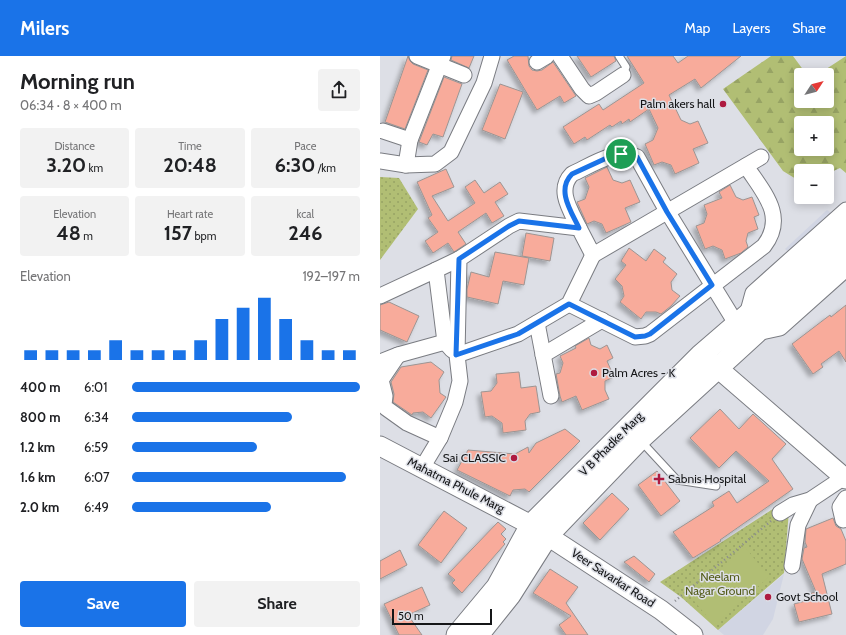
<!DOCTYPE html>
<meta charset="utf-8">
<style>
:root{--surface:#fff;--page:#f2f2f2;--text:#202124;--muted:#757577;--accent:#1a73e8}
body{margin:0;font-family:Cabin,sans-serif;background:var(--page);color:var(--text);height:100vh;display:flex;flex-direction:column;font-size:15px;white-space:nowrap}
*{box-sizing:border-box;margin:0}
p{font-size:13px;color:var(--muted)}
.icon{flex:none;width:22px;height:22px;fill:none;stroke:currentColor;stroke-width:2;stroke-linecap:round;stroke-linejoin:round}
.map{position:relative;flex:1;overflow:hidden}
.side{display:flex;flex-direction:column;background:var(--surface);width:380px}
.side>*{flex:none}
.needle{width:26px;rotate:54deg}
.fabs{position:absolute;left:414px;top:12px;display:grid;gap:8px}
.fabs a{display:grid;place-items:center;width:40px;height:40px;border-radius:4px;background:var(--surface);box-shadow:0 2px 10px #0003;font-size:20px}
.scale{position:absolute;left:12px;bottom:10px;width:100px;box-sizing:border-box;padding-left:4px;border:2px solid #151618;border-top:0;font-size:11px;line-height:14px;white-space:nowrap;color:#151618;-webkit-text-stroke:3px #dddfe6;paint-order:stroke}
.pin{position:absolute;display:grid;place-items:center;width:34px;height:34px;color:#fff;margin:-17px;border:2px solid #fff;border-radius:50%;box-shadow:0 1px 4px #0007}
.round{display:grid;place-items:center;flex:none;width:42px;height:42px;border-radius:4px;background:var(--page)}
.headline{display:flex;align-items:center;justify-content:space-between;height:68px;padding:0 20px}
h1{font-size:22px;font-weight:700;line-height:30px}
.metrics{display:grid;grid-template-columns:repeat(3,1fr);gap:6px;height:68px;padding:4px 20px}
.metrics div{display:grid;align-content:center;border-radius:4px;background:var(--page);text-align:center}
.metrics b{font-size:20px;font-weight:700}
.metrics small{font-size:11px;font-weight:400}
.metrics p{font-size:11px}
.chart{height:112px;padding:8px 20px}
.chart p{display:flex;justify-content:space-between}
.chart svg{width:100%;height:72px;margin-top:4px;stroke:var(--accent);stroke-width:6}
.button{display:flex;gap:8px;margin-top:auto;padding:8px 20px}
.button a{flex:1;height:46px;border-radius:4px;background:var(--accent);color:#fff;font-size:16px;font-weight:700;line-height:46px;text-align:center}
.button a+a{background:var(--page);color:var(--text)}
ul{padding:0 20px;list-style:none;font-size:13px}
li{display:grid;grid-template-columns:64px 48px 1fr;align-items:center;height:30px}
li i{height:10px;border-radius:5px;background:var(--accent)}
header{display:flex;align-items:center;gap:24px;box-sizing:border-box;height:56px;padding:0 20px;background:var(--accent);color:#fff}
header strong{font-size:19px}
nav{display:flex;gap:22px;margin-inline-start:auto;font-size:14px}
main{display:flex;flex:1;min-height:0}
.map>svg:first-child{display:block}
</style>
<header>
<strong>Milers</strong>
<nav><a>Map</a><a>Layers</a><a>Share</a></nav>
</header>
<main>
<section class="side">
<div class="headline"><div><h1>Morning run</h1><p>06:34 · 8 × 400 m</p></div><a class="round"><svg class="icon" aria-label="share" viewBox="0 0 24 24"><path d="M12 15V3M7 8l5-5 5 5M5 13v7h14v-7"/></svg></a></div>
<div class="metrics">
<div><p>Distance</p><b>3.20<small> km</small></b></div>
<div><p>Time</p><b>20:48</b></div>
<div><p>Pace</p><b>6:30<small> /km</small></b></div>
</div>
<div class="metrics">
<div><p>Elevation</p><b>48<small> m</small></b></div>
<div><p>Heart rate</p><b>157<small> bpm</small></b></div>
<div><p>kcal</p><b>246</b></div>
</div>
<div class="chart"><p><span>Elevation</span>192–197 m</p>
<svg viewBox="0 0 160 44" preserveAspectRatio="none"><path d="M5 44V38M15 44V38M25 44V38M35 44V38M45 44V32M55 44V38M65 44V38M75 44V38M85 44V32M95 44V19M105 44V12M115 44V6M125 44V19M135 44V32M145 44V38M155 44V38"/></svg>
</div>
<ul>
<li><b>400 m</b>6:01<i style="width:100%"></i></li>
<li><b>800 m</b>6:34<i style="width:70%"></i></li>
<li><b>1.2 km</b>6:59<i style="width:55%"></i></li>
<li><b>1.6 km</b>6:07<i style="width:94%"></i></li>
<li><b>2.0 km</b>6:49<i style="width:61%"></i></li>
</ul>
<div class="button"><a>Save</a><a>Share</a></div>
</section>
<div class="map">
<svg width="466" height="579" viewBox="0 0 466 579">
<defs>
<pattern id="forest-firs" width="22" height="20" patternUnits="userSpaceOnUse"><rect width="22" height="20" fill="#b1be74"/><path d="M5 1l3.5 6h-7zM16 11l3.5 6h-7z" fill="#97a364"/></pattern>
<pattern id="park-dots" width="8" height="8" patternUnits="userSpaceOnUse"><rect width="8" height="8" fill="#b1be74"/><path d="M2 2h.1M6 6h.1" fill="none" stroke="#97a364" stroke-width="1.8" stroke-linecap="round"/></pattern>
<filter id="shadow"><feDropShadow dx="-3.5" dy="3.5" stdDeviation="2" flood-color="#0004"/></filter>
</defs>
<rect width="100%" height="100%" fill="#dddfe6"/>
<g fill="#d1d5e3">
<polygon points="447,154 454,159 409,196 405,193"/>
<polygon points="404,518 393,563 383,579 344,579 338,574"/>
</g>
<path fill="url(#forest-firs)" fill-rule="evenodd" d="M391,0h22l14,19h-6v26h26v-26h-10l29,-19v117l-6,-5 -13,6v-3h-26v11l-18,-11 -60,-82zM421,67h26v26h-26z"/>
<g fill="url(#park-dots)">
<polygon points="0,121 19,122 38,153 0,204"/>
<polygon points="410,442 404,517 338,574 301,541 280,526"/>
</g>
<polygon fill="#b1be74" points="365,491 389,521 334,569 310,540"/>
<g fill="#f8ab9b" stroke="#9c9593" filter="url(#shadow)">
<polygon points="28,0 30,5 33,8 48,14 25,73 5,66"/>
<polygon points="72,0 94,0 89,12 71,4"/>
<polygon points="134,0 148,0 149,10 152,14 157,15 162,14 173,6 196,40 184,47 180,40 157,54 127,4"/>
<polygon points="197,0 234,0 236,5 211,21"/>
<polygon points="247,0 293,0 298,7 308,0 361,0 321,32 315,23 289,39 301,64 310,68 318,65 328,87 313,93 319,107 295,118 291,109 282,106 274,109 265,88 273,84 278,72 269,53 250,66 249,63 242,68 241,65 232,71 230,69 207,84 205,81 194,88 183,71 219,48 223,54 264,27"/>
<polygon points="64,21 82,28 63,81 53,78 47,89 39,86"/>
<polygon points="120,28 143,36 125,83 102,74"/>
<polygon points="227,111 233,124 242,127 250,124 260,146 245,152 251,166 226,177 222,168 214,165 207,168 197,146 205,143 209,131 205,122"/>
<polygon points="66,113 74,131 52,140 68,165 95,147 85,131 95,124 104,137 120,126 128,138 115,146 124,160 112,167 106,157 78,176 86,188 74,196 68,187 53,197 45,185 58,176 48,162 52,159 37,126"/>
<polygon points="350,129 356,141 363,144 372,141 379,159 374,161 378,173 368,177 366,185 368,191 361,197 345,203 342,194 333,190 325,193 316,170 324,167 327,158 324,149 342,142 339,136"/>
<polygon points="146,177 174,182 170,205 142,200"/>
<polygon points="249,192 266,205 274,193 286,202 283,206 297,218 291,226 292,234 300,240 291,250 281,258 276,256 266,256 261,263 240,246 244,240 242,230 235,223 246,209 241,205"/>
<polygon points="115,196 149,202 144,229 123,225 118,248 87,241 87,233 91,216 109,221"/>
<polygon points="9,246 39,260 27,286 0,274 0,249"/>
<polygon points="466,249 466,306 459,295 441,308 443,311 433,318 412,288 450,259 451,261"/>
<polygon points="209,282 211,289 220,293 227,289 233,302 227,305 234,321 225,325 225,334 229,343 202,354 196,340 182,346 180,340 176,318 180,317 183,307 180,300 196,292 195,290"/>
<polygon points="51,306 64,316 59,324 60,337 66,341 51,362 43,356 33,357 32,359 13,346 14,338 11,326 21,311"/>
<polygon points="139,316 141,332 156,330 160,356 150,358 145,365 146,374 123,377 122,367 112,360 105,361 101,336 111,335 117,327 116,318"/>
<polygon points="340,353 359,373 373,358 406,388 392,403 413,433 340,484 341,485 313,502 293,476 334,450 332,446 349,435 357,447 389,425 356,395 339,412 310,382"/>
<polygon points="185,373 200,385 149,436 145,433 133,434 130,440 77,414 88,394 135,398 148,391 149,397 156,387"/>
<polygon points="277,415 300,445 281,460 258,429"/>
<polygon points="232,437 249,453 220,484 203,467"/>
<polygon points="64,455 87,472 61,507 38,489"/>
<polygon points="453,462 456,470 461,473 466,485 466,508 442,518 452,558 419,566 414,548 433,543 431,537 436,536 422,503 424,492 427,491 425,486 426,473"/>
<polygon points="118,466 126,473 121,478 126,483 123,486 125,488 82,537 72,527 75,524 68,518"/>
<polygon points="20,494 27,509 0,523 0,505"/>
<polygon points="254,500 275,518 269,526 244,506"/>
<polygon points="170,513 198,531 186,547 208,579 186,579 179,569 191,560 153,537"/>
<polygon points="42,531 50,549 28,559 42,579 19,579 4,548"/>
</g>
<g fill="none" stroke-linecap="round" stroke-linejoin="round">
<defs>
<g id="service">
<polyline points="239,0 246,11 243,19"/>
<polyline points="261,385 297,424 336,430"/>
</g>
<g id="minor">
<polyline points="37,0 84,19"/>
<polyline points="180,0 202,33 209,40 216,37 243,19"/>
<polyline points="157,6 167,0"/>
<polyline points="3,75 30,84"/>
<polyline points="0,105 26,109 55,108 71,96 104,27 112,0"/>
<polyline points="26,109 30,84 63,0"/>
<path d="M199,172c-8,-17 -23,-38 -7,-54 20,-9 44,-26 65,-17l30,54 70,114"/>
<polyline points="0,240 56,214"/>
<path d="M189,248l66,33 10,-1 5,-2 114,-88c23,-30 -1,-54 -18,-80"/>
<polyline points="367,259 373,237 466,154"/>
<polyline points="157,267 171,340"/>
<polyline points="376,277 400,272 466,213"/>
<polyline points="65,286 56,214 79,203"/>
<polyline points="18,299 1,324 5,340 4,349 6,352 27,367 60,382"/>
<polyline points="77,299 138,278 189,248 213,199"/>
<polyline points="163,299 222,264"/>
<polyline points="0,306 18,299 65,286 72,294"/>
<polyline points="42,412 60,382 75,346 80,325 77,299 79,203 129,170 139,165 199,172 213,199 381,101"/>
<polyline points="400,457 413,449 430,444 466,420"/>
<polyline points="463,464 460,451 466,442"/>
<polyline points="412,510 418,469 430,444"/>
</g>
<g id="tertiary">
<polyline points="326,302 466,423"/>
<polyline points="0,390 151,469 281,554 313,579"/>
</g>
<g id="secondary">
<polyline points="77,579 117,531 151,469 321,299 466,174"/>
<polyline points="98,579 130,539 168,479 259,384 376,277 420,234 466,194"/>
</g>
</defs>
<use href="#service" stroke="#7a7c82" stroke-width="9"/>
<use href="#minor" stroke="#7a7c82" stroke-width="17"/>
<use href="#tertiary" stroke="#7a7c82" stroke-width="21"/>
<use href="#secondary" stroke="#7a7c82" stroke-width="23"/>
<polyline stroke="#888a8f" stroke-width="2.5" stroke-dasharray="1 3" stroke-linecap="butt" points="295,545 391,465"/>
<use href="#service" stroke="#fff" stroke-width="7"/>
<use href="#minor" stroke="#fff" stroke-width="15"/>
<use href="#tertiary" stroke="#fff" stroke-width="19"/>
<use href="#secondary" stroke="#fff" stroke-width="21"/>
</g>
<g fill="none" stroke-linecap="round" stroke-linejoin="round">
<defs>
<path id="route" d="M241,98h9l7,3 30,55 45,73 -62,49 -5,2 -10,1 -66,-33 -51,30 -62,21 3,-96 50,-33 10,-5 60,7c-8,-17 -23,-38 -7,-54l39,-18z"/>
</defs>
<use href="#route" stroke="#fff" stroke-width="8"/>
<use href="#route" stroke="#1a73e8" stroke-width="5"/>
</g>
<g fill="#ae1a40" stroke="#dddfe6" stroke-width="1.5">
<circle cx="343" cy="48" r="4"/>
<circle cx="214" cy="317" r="4"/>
<circle cx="134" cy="402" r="4"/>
<path d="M277 417h4v4h4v4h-4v4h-4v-4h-4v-4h4z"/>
<circle cx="388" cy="541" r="4"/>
</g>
<g text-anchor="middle" stroke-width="3" stroke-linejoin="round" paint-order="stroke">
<g font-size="12" fill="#151618" stroke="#dddfe6" text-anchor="start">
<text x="335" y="52" text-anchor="end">Palm akers hall</text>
<text x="222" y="321">Palm Acres - K</text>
<text x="126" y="406" text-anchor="end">Sai CLASSIC</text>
<text x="288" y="427">Sabnis Hospital</text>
<text x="396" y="545">Govt School</text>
</g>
<g font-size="12" fill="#151618" stroke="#dddfe6">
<text transform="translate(231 388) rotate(-45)" y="4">V B Phadke Marg</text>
<text transform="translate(76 429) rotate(27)" y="4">Mahatma Phule Marg</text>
<text transform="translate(233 522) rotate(33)" y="4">Veer Savarkar Road</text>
</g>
<g font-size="12" fill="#545d1b" stroke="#dddfe6">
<text x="340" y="525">Neelam<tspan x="340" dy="14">Nagar Ground</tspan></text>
</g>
</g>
</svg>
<div class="fabs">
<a><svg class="needle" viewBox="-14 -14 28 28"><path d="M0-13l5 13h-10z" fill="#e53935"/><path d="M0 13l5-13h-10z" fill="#757577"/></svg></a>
<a>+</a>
<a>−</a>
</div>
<div class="scale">50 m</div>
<div class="pin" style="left:241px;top:98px;background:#1e9e55"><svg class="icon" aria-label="arrive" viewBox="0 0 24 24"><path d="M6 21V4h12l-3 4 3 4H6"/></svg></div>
</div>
</main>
